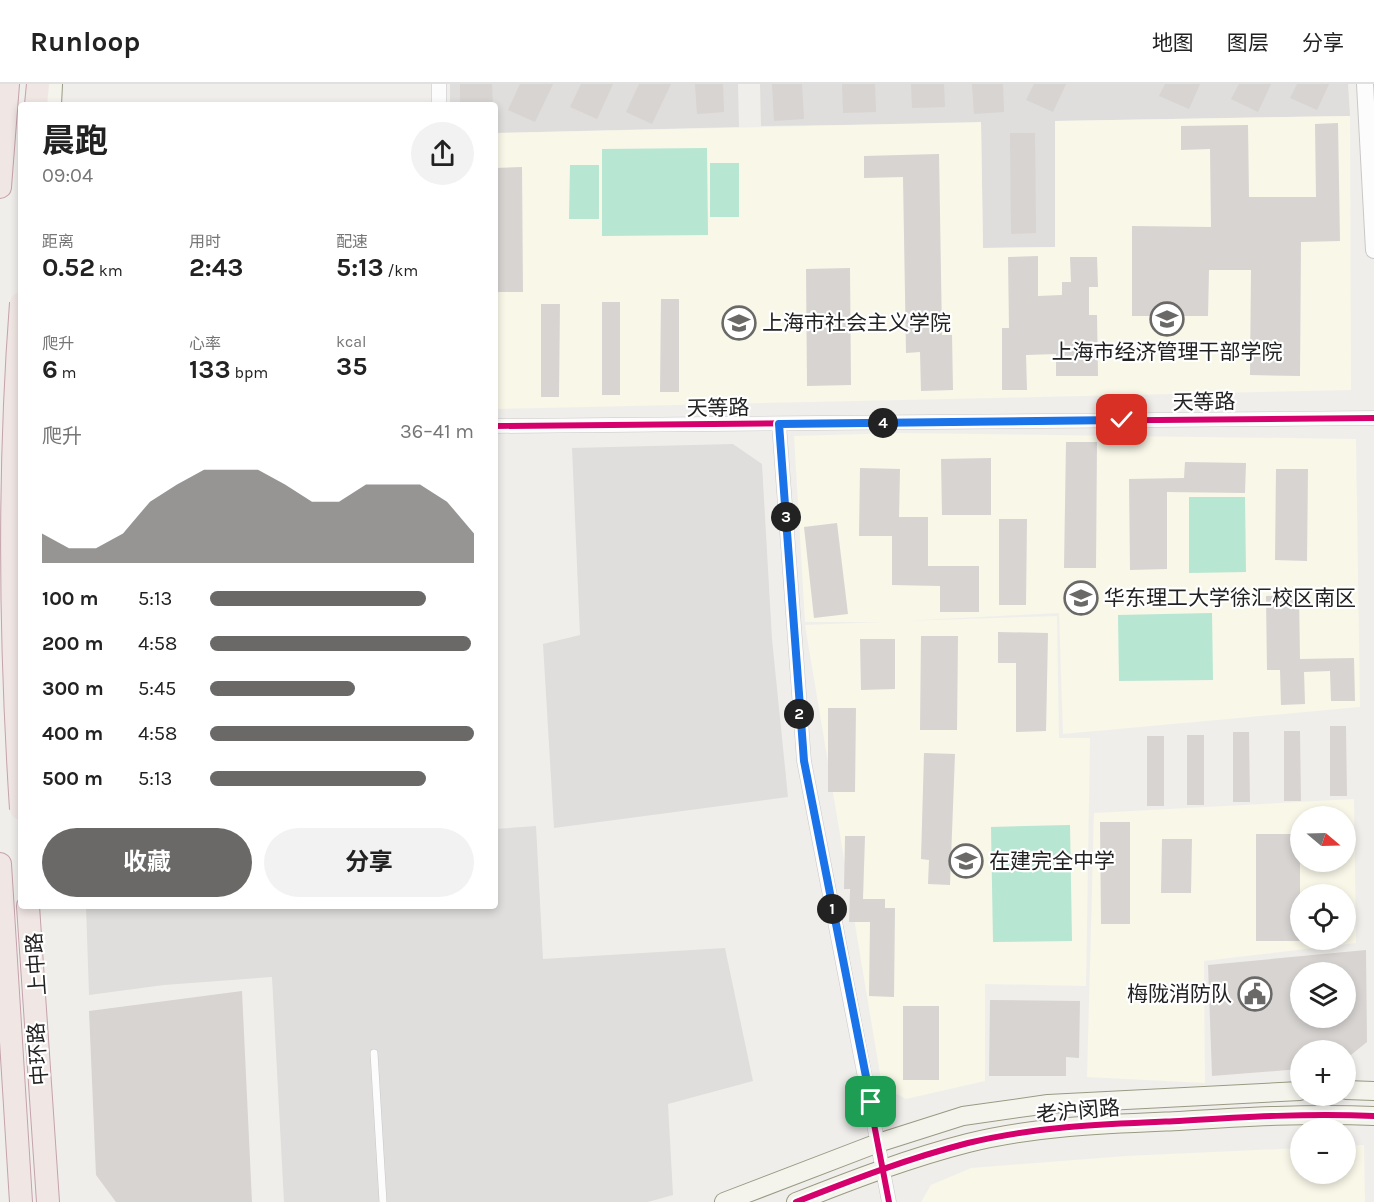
<!DOCTYPE html>
<html lang="zh">
<meta charset="utf-8">
<style>
:root{--surface:#fff;--page:#f2f2f2;--text:#222;--muted:#767676;--line:#e0e0e0;--accent:#6a6968}
body{margin:0;font-family:Karla,"Noto Sans SC",sans-serif;background:var(--page);color:var(--text);height:100vh;display:flex;flex-direction:column;font-size:22px;white-space:nowrap}
*{box-sizing:border-box;margin:0}
p{font-size:20px;color:var(--muted)}
.icon{flex:none;width:33px;height:33px;fill:none;stroke:currentColor;stroke-width:2;stroke-linecap:round;stroke-linejoin:round}
.map{position:relative;flex:1;overflow:hidden}
.panel{position:absolute;left:18px;top:18px;width:480px;height:807px;display:flex;flex-direction:column;background:var(--surface);border-radius:6px;box-shadow:0 3px 9px #0003}
.panel>*{flex:none}
.needle{width:39px;rotate:109deg}
.fabs{position:absolute;left:1290px;top:722px;display:grid;gap:12px}
.fabs a{display:grid;place-items:center;width:66px;height:66px;border-radius:50%;background:var(--surface);box-shadow:0 3px 9px #0003;font-size:30px}
.pin{position:absolute;display:grid;place-items:center;width:51px;height:51px;color:#fff;margin:-26px;border-radius:12px;box-shadow:0 3px 9px #0006}
.km{position:absolute;width:30px;height:30px;margin:-15px;border-radius:50%;background:#222;color:#fff;font-size:16px;line-height:30px;text-align:center}
.round{display:grid;place-items:center;flex:none;width:63px;height:63px;border-radius:32px;background:var(--page)}
.overview{display:flex;align-items:center;justify-content:space-between;height:102px;padding:0 24px}
h1{font-size:33px;font-weight:700;line-height:45px}
.metrics{display:grid;grid-template-columns:repeat(3,1fr);gap:9px;height:102px;padding:6px 24px}
.metrics div{display:grid;align-content:center}
.metrics b{font-size:26px;font-weight:700}
.metrics small{font-size:16px;font-weight:400}
.metrics p{font-size:16px}
.chart{height:168px;padding:12px 24px}
.chart p{display:flex;justify-content:space-between}
.chart svg{width:100%;height:108px;margin-top:6px;fill:var(--accent);opacity:.7}
.action{display:flex;gap:12px;margin-top:auto;padding:12px 24px}
.action a{flex:1;height:69px;border-radius:36px;background:var(--accent);color:#fff;font-size:24px;font-weight:700;line-height:69px;text-align:center}
.action a+a{background:var(--page);color:var(--text)}
ul{padding:0 24px;list-style:none;font-size:20px}
li{display:grid;grid-template-columns:96px 72px 1fr;align-items:center;height:45px}
li i{height:15px;border-radius:8px;background:var(--accent)}
header{display:flex;align-items:center;gap:36px;box-sizing:border-box;height:84px;padding:0 30px;background:var(--surface);border-bottom:2px solid var(--line)}
header strong{font-size:28px}
nav{display:flex;gap:33px;margin-inline-start:auto;font-size:21px}
.map>svg:first-child{display:block}
</style>
<header>
<strong>Runloop</strong>
<nav><a>地图</a><a>图层</a><a>分享</a></nav>
</header>
<div class="map">
<svg width="1374" height="1118" viewBox="0 0 1374 1118">
<rect width="100%" height="100%" fill="#f0eeeb"/>
<g fill="#dfdedc">
<polygon points="450,0 738,0 739,43 495,49 495,21 450,21"/>
<polygon points="760,0 1348,0 1350,32 1055,37 1056,163 983,164 981,39 761,42"/>
<polygon points="733,360 762,380 772,555 788,713 554,744 543,560 580,551 572,364"/>
<polygon points="536,742 543,875 725,864 753,997 668,1020 673,1111 648,1118 284,1118 272,893 164,901 89,911 86,822 495,822 495,745"/>
</g>
<g fill="#f8f7e8" fill-rule="evenodd">
<polygon points="1350,32 1351,306 495,325 495,49 981,38 983,164 1055,163 1055,37"/>
<polygon points="899,349 1356,355 1360,623 1063,650 1059,529 903,537 1057,532 1059,654 1090,654 1086,902 985,900 985,997 906,1015 882,1002 805,541 882,538 805,538 794,352"/>
<path d="M1354,715l2,144 -152,18 1,122 -118,-6 7,-264zM1300,732h46v45h-46zM1300,810h46v45h-46z"/>
<polygon points="1364,1061 1365,1118 921,1118 931,1101 971,1084 1126,1072 1300,1064 1300,1089 1346,1089 1346,1062"/>
</g>
<g fill="#b7e6d2">
<polygon points="707,64 708,151 602,152 602,65"/>
<rect x="710" y="79" width="29" height="54"/>
<polygon points="570,81 599,81 599,135 569,135"/>
<polygon points="1189,413 1245,413 1246,488 1189,489"/>
<polygon points="1212,529 1213,596 1119,597 1118,531"/>
<polygon points="1070,741 1072,857 993,858 991,743"/>
</g>
<g fill="#d7d4d2" fill-rule="evenodd">
<polygon points="460,0 492,0 493,21 460,21"/>
<polygon points="520,0 553,0 535,38 508,26"/>
<polygon points="581,0 613,0 597,35 570,23"/>
<polygon points="639,0 671,0 652,40 626,28"/>
<polygon points="695,0 723,0 724,28 697,30"/>
<polygon points="772,0 802,0 804,35 774,37"/>
<polygon points="842,0 875,0 876,28 843,29"/>
<polygon points="911,0 944,0 945,23 912,24"/>
<polygon points="972,0 1003,0 1004,28 974,30"/>
<polygon points="1034,0 1066,0 1053,28 1026,16"/>
<polygon points="1165,0 1200,0 1189,25 1159,12"/>
<polygon points="1239,0 1271,0 1258,28 1231,15"/>
<polygon points="1297,0 1329,0 1317,26 1290,14"/>
<polygon points="1338,39 1340,157 1301,158 1300,292 1250,291 1251,186 1209,186 1208,232 1132,232 1132,142 1211,143 1210,65 1181,66 1181,42 1248,41 1249,113 1316,113 1315,40"/>
<polygon points="1010,49 1035,49 1036,149 1011,150"/>
<polygon points="939,70 942,251 952,251 953,306 921,307 920,268 906,269 903,93 864,94 864,72"/>
<polygon points="522,83 523,208 495,208 495,84"/>
<polygon points="1038,172 1038,212 1062,211 1062,198 1071,198 1070,173 1097,173 1098,203 1089,203 1089,231 1097,231 1098,292 1056,292 1056,270 1026,271 1027,306 1002,306 1002,244 1009,244 1008,173"/>
<polygon points="850,184 851,301 807,302 806,185"/>
<polygon points="661,215 679,215 679,308 660,308"/>
<rect x="602" y="218" width="18" height="93"/>
<polygon points="541,220 560,220 559,313 541,313"/>
<polygon points="1066,358 1097,358 1096,484 1064,484"/>
<polygon points="991,374 991,431 942,431 941,375"/>
<polygon points="1185,378 1246,379 1245,409 1167,408 1167,485 1130,486 1129,395 1184,394"/>
<polygon points="860,384 900,385 899,433 928,433 928,482 979,482 979,528 940,528 940,502 892,501 892,452 859,452"/>
<polygon points="1276,385 1308,385 1307,477 1275,476"/>
<polygon points="999,435 1027,435 1026,521 999,521"/>
<polygon points="837,439 848,530 814,534 804,443"/>
<polygon points="1299,511 1300,575 1354,574 1355,617 1331,617 1330,587 1304,588 1305,620 1281,621 1280,586 1267,586 1266,512"/>
<polygon points="998,548 1048,549 1046,647 1016,648 1016,579 998,579"/>
<polygon points="921,552 958,552 957,646 920,646"/>
<polygon points="860,555 895,555 895,605 861,606"/>
<polygon points="828,624 856,624 855,708 828,708"/>
<polygon points="1330,642 1346,642 1347,712 1330,712"/>
<polygon points="1284,647 1300,647 1301,717 1284,717"/>
<polygon points="1233,648 1249,648 1250,718 1233,718"/>
<rect x="1187" y="651" width="17" height="70"/>
<rect x="1147" y="652" width="17" height="70"/>
<polygon points="924,669 955,670 950,801 928,800 929,776 921,775"/>
<polygon points="1100,738 1130,738 1130,840 1101,840"/>
<rect x="1256" y="750" width="44" height="107"/>
<polygon points="845,752 865,752 863,815 885,815 885,824 895,824 894,913 869,912 870,838 849,838 850,805 844,805"/>
<polygon points="1162,755 1192,755 1191,809 1161,809"/>
<path d="M1366,866l1,92 -21,17v-9h-46v19l-88,7 -4,-111zM1300,888h46v45h-46z"/>
<polygon points="242,907 252,1118 116,1118 96,1091 89,927"/>
<polygon points="990,916 1080,917 1079,974 1066,973 1066,992 989,992"/>
<rect x="903" y="922" width="36" height="74"/>
</g>
<g fill="none" stroke-linecap="round" stroke-linejoin="round">
<defs>
<polyline id="service" points="374,969 383,1118"/>
<g id="minor">
<polyline points="439,0 439,21"/>
<polyline points="779,340 804,677 889,1118"/>
<polyline points="495,342 1374,334"/>
</g>
<polyline id="tertiary" points="1365,0 1374,166"/>
<g id="secondary">
<polyline points="52,21 53,0"/>
<polyline points="1346,1006 1374,1007"/>
<polyline points="724,1118 878,1059 963,1032 1048,1020 1300,1007"/>
<path d="M796,1118c56,-22 113,-44 172,-59 69,-17 140,-19 211,-22 65,-4 130,-8 195,-5"/>
</g>
<g id="trunk">
<polyline points="36,21 38,0"/>
<polyline points="0,103 8,0"/>
<polyline points="0,780 21,1118"/>
<polyline points="28,822 48,1118"/>
</g>
</defs>
<use href="#service" stroke="#c9c8c7" stroke-width="8"/>
<use href="#minor" stroke="#c9c8c7" stroke-width="15"/>
<use href="#tertiary" stroke="#c9c8c7" stroke-width="18"/>
<use href="#secondary" stroke="#999a82" stroke-width="20"/>
<use href="#trunk" stroke="#c5a2ac" stroke-width="24"/>
<use href="#service" stroke="#fdfcfc" stroke-width="7"/>
<use href="#minor" stroke="#fdfcfc" stroke-width="14"/>
<use href="#tertiary" stroke="#fdfcfc" stroke-width="16"/>
<use href="#secondary" stroke="#f4f4ed" stroke-width="18"/>
<use href="#trunk" stroke="#f0e6e4" stroke-width="22"/>
<defs>
<path id="trunk-bridge" d="M21,219c-13,170 -11,337 0,506"/>
</defs>
<use href="#trunk-bridge" stroke="#c5a2ac" stroke-width="24" stroke-linecap="butt"/>
<use href="#trunk-bridge" stroke="#f0e6e4" stroke-width="22"/>
<defs>
<g id="cycleway">
<polyline points="779,340 804,677 889,1118"/>
<polyline points="495,342 1374,334"/>
<path d="M796,1118c56,-22 113,-44 172,-59 69,-17 140,-19 211,-22 65,-4 130,-8 195,-5"/>
</g>
</defs>
<use href="#cycleway" stroke="#fff" stroke-width="10"/>
<use href="#cycleway" stroke="#d6006c" stroke-width="6"/>
</g>
<g fill="none" stroke-linecap="round" stroke-linejoin="round">
<defs>
<polyline id="route" points="871,1018 804,677 779,340 1122,336"/>
</defs>
<use href="#route" stroke="#fff" stroke-width="12"/>
<use href="#route" stroke="#1a73e8" stroke-width="8"/>
</g>
<defs>
<symbol id="school-ring" viewBox="-11 -11 22 22"><circle r="9.5" fill="#fff" stroke="#6a6968" stroke-width="1.5"/><path d="M0-5L7-2L0 1L-7-2ZM-4 1L0 2.5L4 1V4Q0 6-4 4Z" fill="#6a6968"/></symbol>
<symbol id="university-ring" viewBox="-11 -11 22 22"><circle r="9.5" fill="#fff" stroke="#6a6968" stroke-width="1.5"/><path d="M0-5L7-2L0 1L-7-2ZM-4 1L0 2.5L4 1V4Q0 6-4 4Z" fill="#6a6968"/></symbol>
<symbol id="civic-ring" viewBox="-11 -11 22 22"><circle r="9.5" fill="#fff" stroke="#6a6968" stroke-width="1.5"/><path d="M-.6-6.5H3V-4.5H.6V-3L4-1V1h2V6H-6V1h2V-1L-.6-3ZM-1.2 2.5V6h2.4V2.5Z" fill="#6a6968"/></symbol>
</defs>
<g fill-rule="evenodd">
<use href="#school-ring" x="1148" y="216" width="38" height="38"/>
<use href="#school-ring" x="720" y="220" width="38" height="38"/>
<use href="#university-ring" x="1062" y="495" width="38" height="38"/>
<use href="#school-ring" x="947" y="758" width="38" height="38"/>
<use href="#civic-ring" x="1236" y="891" width="38" height="38"/>
</g>
<g text-anchor="middle" stroke-width="4.5" stroke-linejoin="round" paint-order="stroke">
<g font-size="21" fill="#222" stroke="#fff" text-anchor="start">
<text x="762" y="246">上海市社会主义学院</text>
<text x="1167" y="275" text-anchor="middle">上海市经济管理干部学院</text>
<text x="1104" y="521">华东理工大学徐汇校区南区</text>
<text x="989" y="784">在建完全中学</text>
<text x="1232" y="917" text-anchor="end">梅陇消防队</text>
</g>
<g font-size="21" fill="#222" stroke="#fff">
<text transform="translate(1204 318) rotate(-1)" y="7">天等路</text>
<text transform="translate(718 324) rotate(-1)" y="7">天等路</text>
<text transform="translate(36 880) rotate(-94)" y="7">上中路</text>
<text transform="translate(38 970) rotate(-94)" y="7">中环路</text>
<text transform="translate(1078 1027) rotate(-5)" y="7">老沪闵路</text>
</g>
</g>
</svg>
<div class="fabs">
<a><svg class="needle" viewBox="-14 -14 28 28"><path d="M0-13l5 13h-10z" fill="#e53935"/><path d="M0 13l5-13h-10z" fill="#767676"/></svg></a>
<a><svg class="icon" aria-label="locate" viewBox="0 0 24 24"><circle cx="12" cy="12" r="6"/><path d="M12 2v4M12 18v4M2 12h4M18 12h4"/></svg></a>
<a><svg class="icon" aria-label="layers" viewBox="0 0 24 24"><path d="M12 4l9 5-9 5-9-5zM3 14l9 5 9-5"/></svg></a>
<a>+</a>
<a>−</a>
</div>
<div class="pin" style="left:871px;top:1018px;background:#1e9e55"><svg class="icon" aria-label="arrive" viewBox="0 0 24 24"><path d="M6 21V4h12l-3 4 3 4H6"/></svg></div>
<div class="pin" style="left:1122px;top:336px;background:#d93025"><svg class="icon" aria-label="check" viewBox="0 0 24 24"><path d="M5 12l5 5 9-10"/></svg></div>
<b class="km" style="left:832px;top:825px">1</b>
<b class="km" style="left:799px;top:630px">2</b>
<b class="km" style="left:786px;top:433px">3</b>
<b class="km" style="left:883px;top:339px">4</b>
<section class="panel">
<div class="overview"><div><h1>晨跑</h1><p>09:04</p></div><a class="round"><svg class="icon" aria-label="share" viewBox="0 0 24 24"><path d="M12 15V3M7 8l5-5 5 5M5 13v7h14v-7"/></svg></a></div>
<div class="metrics">
<div><p>距离</p><b>0.52<small> km</small></b></div>
<div><p>用时</p><b>2:43</b></div>
<div><p>配速</p><b>5:13<small> /km</small></b></div>
</div>
<div class="metrics">
<div><p>爬升</p><b>6<small> m</small></b></div>
<div><p>心率</p><b>133<small> bpm</small></b></div>
<div><p>kcal</p><b>35</b></div>
</div>
<div class="chart"><p><span>爬升</span>36–41 m</p>
<svg viewBox="0 0 160 44" preserveAspectRatio="none"><path d="M0 44V32L10 38L20 38L30 32L40 19L50 12L60 6L70 6L80 6L90 12L100 19L110 19L120 12L130 12L140 12L150 19L160 32V44z"/></svg>
</div>
<ul>
<li><b>100 m</b>5:13<i style="width:82%"></i></li>
<li><b>200 m</b>4:58<i style="width:99%"></i></li>
<li><b>300 m</b>5:45<i style="width:55%"></i></li>
<li><b>400 m</b>4:58<i style="width:100%"></i></li>
<li><b>500 m</b>5:13<i style="width:82%"></i></li>
</ul>
<div class="action"><a>收藏</a><a>分享</a></div>
</section>
</div>
